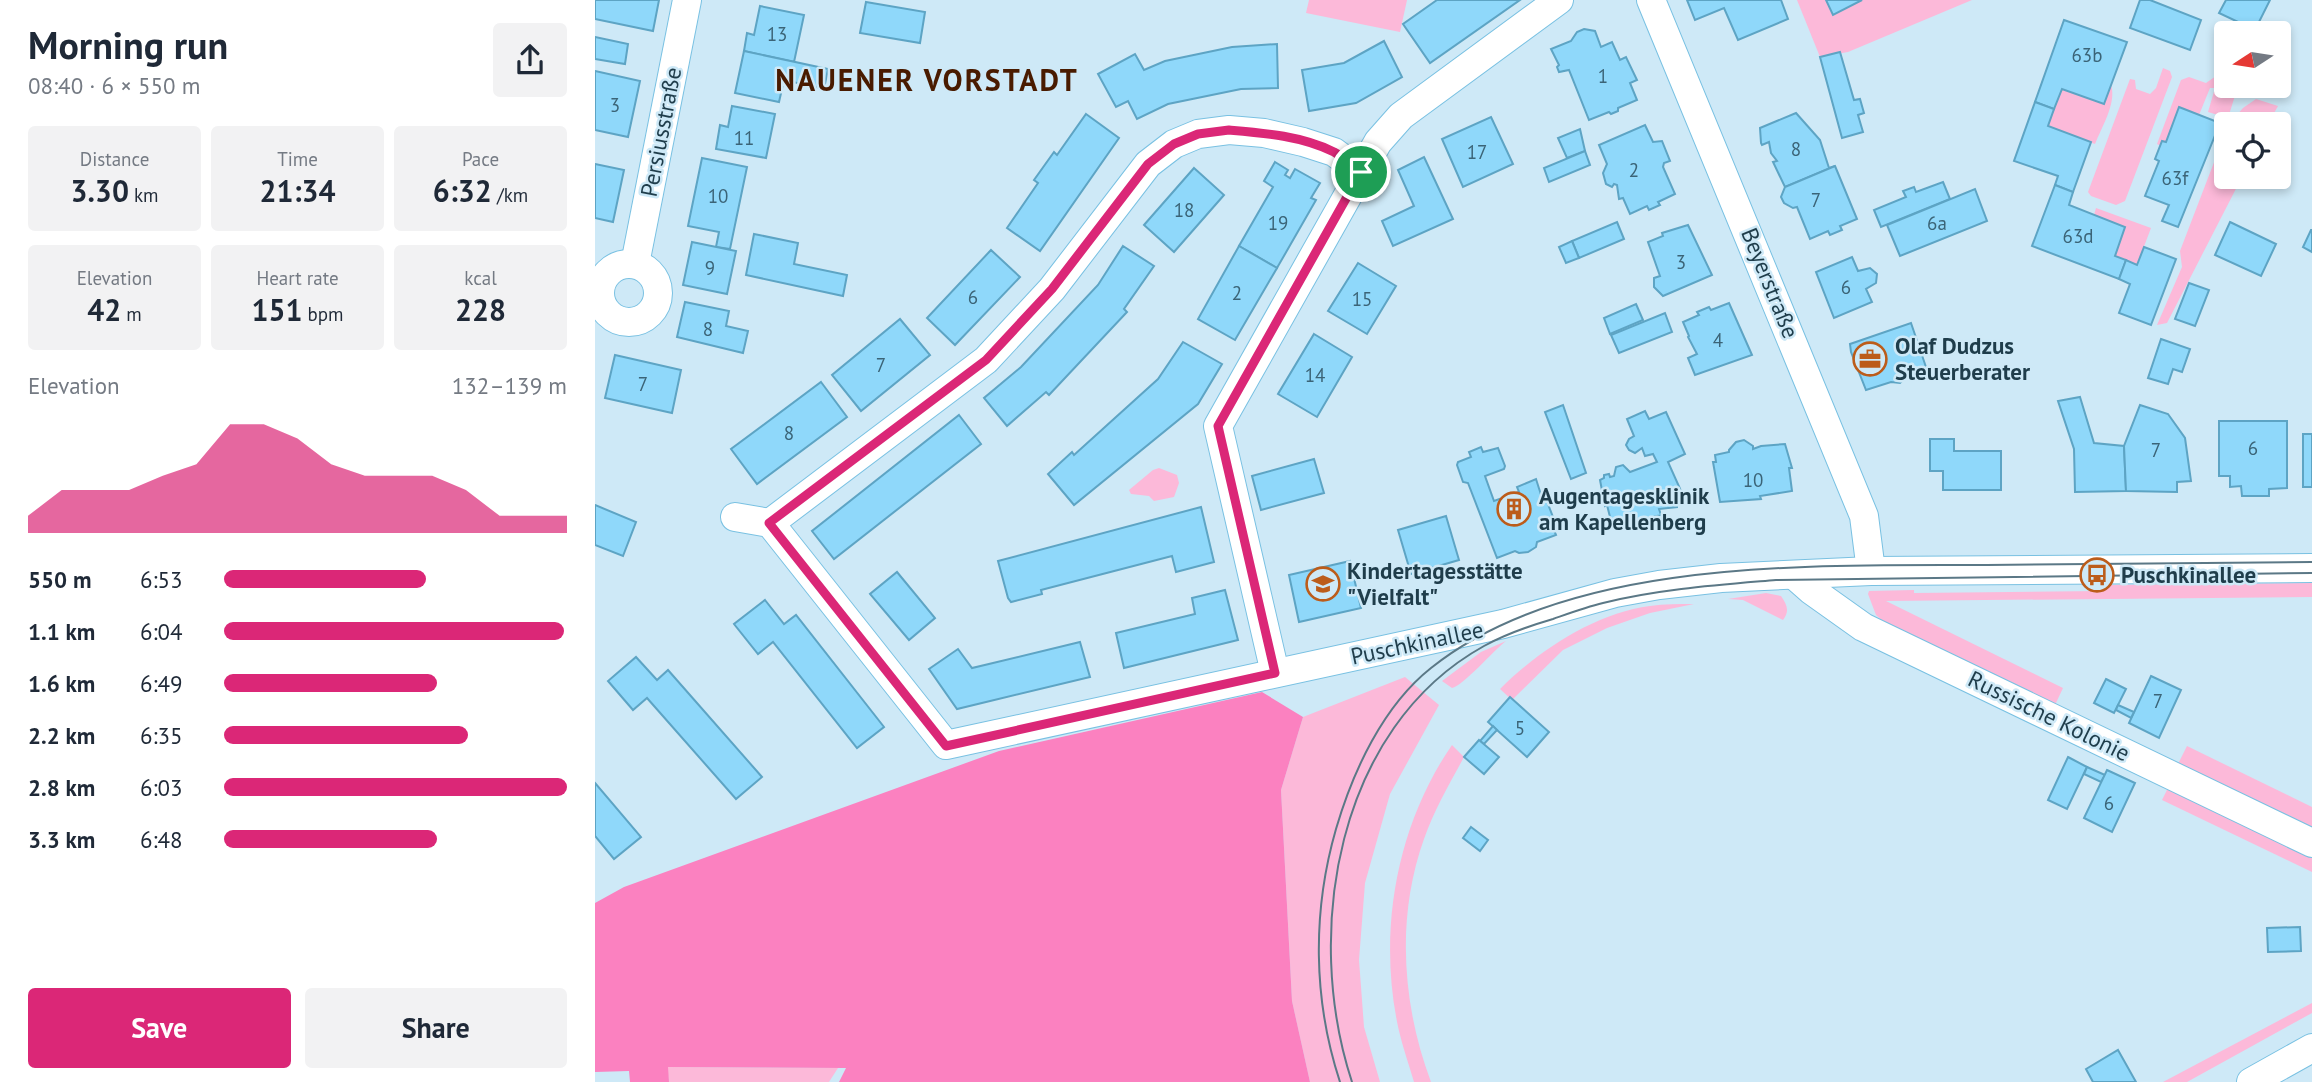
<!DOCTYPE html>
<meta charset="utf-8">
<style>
:root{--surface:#fff;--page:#f2f2f3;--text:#1f2937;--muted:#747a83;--accent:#db2777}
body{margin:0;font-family:"PT Sans",sans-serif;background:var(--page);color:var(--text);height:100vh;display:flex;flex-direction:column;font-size:26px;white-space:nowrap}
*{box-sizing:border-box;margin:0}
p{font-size:23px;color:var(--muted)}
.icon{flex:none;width:38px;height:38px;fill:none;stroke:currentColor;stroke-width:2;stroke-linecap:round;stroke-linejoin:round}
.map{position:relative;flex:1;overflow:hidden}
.sheet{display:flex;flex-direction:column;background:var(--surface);width:595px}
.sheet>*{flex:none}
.needle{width:46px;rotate:258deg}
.tools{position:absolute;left:1619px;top:21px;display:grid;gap:14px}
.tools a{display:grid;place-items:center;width:77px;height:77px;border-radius:7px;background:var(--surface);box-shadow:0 4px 10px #0003;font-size:35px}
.pin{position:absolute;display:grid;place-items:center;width:60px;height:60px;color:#fff;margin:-30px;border:4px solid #fff;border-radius:50%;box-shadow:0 2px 7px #0007}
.round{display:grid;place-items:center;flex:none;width:74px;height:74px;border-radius:7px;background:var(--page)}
.headline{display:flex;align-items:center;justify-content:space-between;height:119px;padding:0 28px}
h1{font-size:38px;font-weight:700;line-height:52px}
.stats{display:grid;grid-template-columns:repeat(3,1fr);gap:10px;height:119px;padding:7px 28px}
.stats div{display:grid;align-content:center;border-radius:7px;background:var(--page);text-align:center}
.stats b{font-size:30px;font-weight:700}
.stats small{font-size:19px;font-weight:400}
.stats p{font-size:19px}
.chart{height:196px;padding:14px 28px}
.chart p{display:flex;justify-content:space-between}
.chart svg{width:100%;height:126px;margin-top:7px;fill:var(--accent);opacity:.7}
.primary-button{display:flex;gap:14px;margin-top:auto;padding:14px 28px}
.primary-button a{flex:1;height:80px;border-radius:7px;background:var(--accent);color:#fff;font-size:28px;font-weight:700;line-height:80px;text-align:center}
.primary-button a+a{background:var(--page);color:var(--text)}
ul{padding:0 28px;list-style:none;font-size:23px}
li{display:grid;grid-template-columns:112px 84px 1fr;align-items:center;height:52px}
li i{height:18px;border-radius:9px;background:var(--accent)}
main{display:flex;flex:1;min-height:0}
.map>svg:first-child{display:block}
</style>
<main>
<section class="sheet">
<div class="headline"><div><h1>Morning run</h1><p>08:40 · 6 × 550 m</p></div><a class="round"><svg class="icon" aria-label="share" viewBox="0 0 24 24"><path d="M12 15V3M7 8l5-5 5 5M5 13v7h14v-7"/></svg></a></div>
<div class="stats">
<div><p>Distance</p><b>3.30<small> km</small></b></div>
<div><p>Time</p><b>21:34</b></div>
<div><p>Pace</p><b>6:32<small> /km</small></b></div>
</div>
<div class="stats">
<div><p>Elevation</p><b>42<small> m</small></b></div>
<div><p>Heart rate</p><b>151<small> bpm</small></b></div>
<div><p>kcal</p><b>228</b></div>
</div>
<div class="chart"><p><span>Elevation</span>132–139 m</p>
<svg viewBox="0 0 160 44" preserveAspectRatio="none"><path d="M0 44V38L10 29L20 29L30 29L40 24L50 20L60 6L70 6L80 11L90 20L100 24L110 24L120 24L130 29L140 38L150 38L160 38V44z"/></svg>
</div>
<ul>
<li><b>550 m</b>6:53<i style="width:59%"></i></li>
<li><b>1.1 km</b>6:04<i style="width:99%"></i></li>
<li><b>1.6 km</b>6:49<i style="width:62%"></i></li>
<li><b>2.2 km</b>6:35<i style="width:71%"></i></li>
<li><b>2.8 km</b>6:03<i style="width:100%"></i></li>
<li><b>3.3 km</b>6:48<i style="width:62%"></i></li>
</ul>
<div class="primary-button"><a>Save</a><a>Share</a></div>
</section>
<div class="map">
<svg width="1717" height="1082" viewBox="0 0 1717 1082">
<rect width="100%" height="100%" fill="#cee9f7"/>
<g fill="#fcb9d9">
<polygon points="714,0 812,0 805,32 711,13"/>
<polygon points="1202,0 1377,0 1253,52 1225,57"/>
<polygon points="1568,68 1575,71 1577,77 1530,201 1521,205 1496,196 1493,192 1535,79 1540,80 1541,89 1555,94 1561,88"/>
<polygon points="1631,69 1631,86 1643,86 1633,118 1613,112 1620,88 1615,88 1604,115 1584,107 1571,142 1566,146 1562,144 1586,80 1594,77 1611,83"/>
<path d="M1516,85c6,18 -10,43 -16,59l-47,-18 14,-37 42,15z"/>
<polygon points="1661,99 1683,106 1673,124 1634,124 1648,108"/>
<polygon points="1631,131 1631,177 1647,177 1572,323 1562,325 1587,267 1585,251"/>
<polygon points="1501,208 1556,228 1542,265 1520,256 1530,227 1499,215"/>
<polygon points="564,468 582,475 584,483 579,497 559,501 554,496 536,494 534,490 558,470"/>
<polygon points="1717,583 1717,597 1291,601 1468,688 1460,705 1290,623 1281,615 1273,594 1274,591 1319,590 1319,593 1506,591 1507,585"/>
<path d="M1171,593l15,3c6,9 9,15 2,24l-40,-20 -15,-1z"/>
<path d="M1099,604l-44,9 -43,15 -44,22 -51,50 -12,-11c38,-38 95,-76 150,-83 14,-2 29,-2 44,-2z"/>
<path d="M911,641c-12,9 -43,45 -54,47l-10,-7 39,-29z"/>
<polygon points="810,677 844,705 795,794 770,883 764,960 769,1027 785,1082 715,1082 697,1001 686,790 708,717"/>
<path d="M857,745l12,12c-14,26 -30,53 -40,82 -28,78 -22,166 7,243h-17c-5,-17 -11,-34 -15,-51 -22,-97 -3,-205 53,-286z"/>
<polygon points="1592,746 1717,807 1717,829 1583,764"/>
<polygon points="1575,784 1717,852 1717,872 1567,800"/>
<polygon points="1717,1003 1717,1013 1592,1082 1568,1082"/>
<polygon points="72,1067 243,1068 234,1082 74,1082"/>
</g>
<polygon fill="#fb81c0" points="667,692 708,717 686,790 697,1001 715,1082 244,1082 251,1068 73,1067 74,1082 35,1082 34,1071 0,1072 0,903 29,887 404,751"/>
<g fill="#8fd8fa" stroke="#5da4c4" stroke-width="2">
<polygon points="0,0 64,0 58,31 0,19"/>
<polygon points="842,0 925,0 835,63 808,24"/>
<polygon points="1092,0 1186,0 1193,19 1143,40 1129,8 1100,20"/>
<polygon points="1231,0 1267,0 1238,15"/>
<polygon points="1545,0 1555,0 1606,20 1595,50 1535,28"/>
<polygon points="1631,0 1675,0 1660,30 1624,13"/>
<polygon points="271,2 330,12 325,43 265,33"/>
<polygon points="165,6 209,15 199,62 149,51 152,33 159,35"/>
<polygon points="1469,20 1532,42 1509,104 1467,89 1459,109 1440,102"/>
<polygon points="989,29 1000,31 1006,47 1017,42 1025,60 1031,57 1042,80 1035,83 1042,100 1023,108 1023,111 1016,114 1014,112 994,120 974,70 964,72 962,67 964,65 956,49 976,41 982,32"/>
<polygon points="0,37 33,44 30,64 0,59"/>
<polygon points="789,41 807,77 761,103 714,111 707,70 749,63"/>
<polygon points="682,44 683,88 646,89 573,104 542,119 533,101 521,107 503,74 540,54 549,70 570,61 637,47"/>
<polygon points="149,51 233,69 229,89 189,80 184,102 140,93"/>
<polygon points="1245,52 1259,100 1265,99 1269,113 1263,115 1268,132 1247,138 1225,57"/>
<polygon points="0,71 45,81 33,137 0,130"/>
<polygon points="1440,102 1459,109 1453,126 1496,142 1478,192 1460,185 1463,176 1419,161"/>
<polygon points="137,106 180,114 171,158 121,149 125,125 133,127"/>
<polygon points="1584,107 1625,123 1583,227 1567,221 1574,205 1550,196 1564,161 1560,159 1567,141 1571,142"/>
<polygon points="1201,113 1225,140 1234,168 1240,166 1190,187 1178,162 1182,161 1176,153 1174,142 1167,145 1166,143 1165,128"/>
<polygon points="491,114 524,138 445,251 412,228 443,183 439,180 459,152 462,155"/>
<polygon points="896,117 918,164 868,187 847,139"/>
<polygon points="1050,125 1058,142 1067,141 1075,161 1069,163 1068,167 1080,194 1063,202 1065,205 1054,210 1052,206 1035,214 1028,198 1024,199 1022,185 1019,184 1017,187 1011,184 1008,173 1012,164 1004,145"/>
<polygon points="985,129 990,151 972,158 963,138"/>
<polygon points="990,151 995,165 954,182 949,168"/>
<polygon points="829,157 858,219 798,246 787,221 819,206 803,170"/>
<polygon points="107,158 152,167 135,249 121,247 124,232 93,226"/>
<polygon points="680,162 693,170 690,175 695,178 700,169 725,183 716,198 721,200 682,268 644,246 678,187 669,181"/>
<polygon points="0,164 29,170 18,222 0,218"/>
<polygon points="1240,166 1262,219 1245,226 1247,230 1235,235 1233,231 1215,239 1202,207 1198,208 1189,203 1186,197 1190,187"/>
<polygon points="599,168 629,195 579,252 549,225"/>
<polygon points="1348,182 1355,199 1286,227 1279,210 1311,197 1308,191 1319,187 1321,192"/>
<polygon points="1460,185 1478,192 1474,205 1530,227 1520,256 1531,260 1524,279 1437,246"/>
<polygon points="1380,189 1392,221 1305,256 1292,225"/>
<polygon points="1022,222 1029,239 984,258 977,241"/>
<polygon points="1635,222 1681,244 1666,276 1620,255"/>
<polygon points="1093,225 1117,275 1068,296 1059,287 1059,278 1065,276 1053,242 1068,236 1067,233"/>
<polygon points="1716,230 1717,230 1717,252 1708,247"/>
<polygon points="159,234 203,243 199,264 252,275 248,296 151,275"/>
<polygon points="977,241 984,258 971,263 964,247"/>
<polygon points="97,242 141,251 132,294 88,285"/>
<polygon points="528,246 559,266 529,309 532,312 454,395 451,392 412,426 389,398 426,367 503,285"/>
<polygon points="644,246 682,268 640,340 603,319"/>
<polygon points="1549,247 1581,259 1556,325 1524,313 1535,284 1524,279 1531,260 1542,265"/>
<polygon points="396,250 425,277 360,345 332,318"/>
<polygon points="1257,257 1263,271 1275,268 1282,274 1281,283 1271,289 1277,302 1239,318 1221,272"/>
<polygon points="763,263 801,286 772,334 733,311"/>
<polygon points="1594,283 1614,290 1600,326 1580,319"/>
<polygon points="90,302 134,311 131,326 153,331 148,353 82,337"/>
<polygon points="1134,303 1157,355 1100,375 1093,358 1102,354 1093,337 1094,336 1088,322 1104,315 1102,312 1114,307 1116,310"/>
<polygon points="1041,304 1048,320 1015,334 1009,318"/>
<polygon points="1070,313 1077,332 1024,353 1016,335"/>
<polygon points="305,319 335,355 266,411 237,375"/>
<polygon points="1316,323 1332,370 1312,376 1305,383 1296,382 1271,390 1256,352 1255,344"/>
<polygon points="719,334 757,357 722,417 683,394"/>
<polygon points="1566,339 1595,349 1587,372 1578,369 1573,384 1553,378"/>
<polygon points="588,342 627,364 603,404 479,505 453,474 477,452 479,455 563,379"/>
<polygon points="20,355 86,370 77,413 10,398"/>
<polygon points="226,382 252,417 162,484 136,449"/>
<polygon points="1485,397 1499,443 1529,446 1531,491 1480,492 1479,449 1463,401"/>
<polygon points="968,405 991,473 976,479 950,412"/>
<polygon points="1545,405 1573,414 1590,438 1596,481 1582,482 1582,492 1531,491 1529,446"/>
<polygon points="1050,411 1054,419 1071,412 1090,454 1073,462 1091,502 1082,504 1082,507 1064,509 1066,515 1039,522 1037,516 1023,522 1023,520 1016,521 1012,505 1010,506 1005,480 1009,478 1009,475 1014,474 1015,477 1019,476 1021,467 1028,465 1035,472 1062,462 1058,454 1050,456 1047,448 1040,453 1034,450 1031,445 1034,439 1039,436 1032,419"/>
<polygon points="364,415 386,444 239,559 217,531"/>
<polygon points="1624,421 1692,421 1692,488 1674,489 1674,496 1647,496 1646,486 1635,487 1635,476 1624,476"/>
<rect x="1708" y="434" width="9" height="53"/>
<polygon points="1335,439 1359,439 1359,451 1406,451 1406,490 1348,490 1348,471 1335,471"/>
<polygon points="1149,440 1158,446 1158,449 1166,446 1190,444 1197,468 1194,468 1197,491 1165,496 1166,499 1125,502 1118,462 1121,462 1120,455 1134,452 1134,450 1141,442"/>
<polygon points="886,447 888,452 903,448 910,466 909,469 890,476 899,501 924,492 922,487 941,479 948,501 951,499 958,517 954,518 961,535 942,542 941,547 933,552 924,553 920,551 902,558 873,483 868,482 862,465 863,462 876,457 874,452"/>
<polygon points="719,459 729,493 666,510 657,476"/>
<polygon points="0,505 41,522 28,556 0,545"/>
<polygon points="606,507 619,562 581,572 577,556 446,590 447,594 416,602 413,598 403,561"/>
<polygon points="851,516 864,560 816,574 803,530"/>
<polygon points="755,561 766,608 704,622 694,575"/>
<polygon points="302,572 340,618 314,640 275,594"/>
<polygon points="630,590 643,640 529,668 521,633 600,614 597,598"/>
<polygon points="170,600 189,624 201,615 289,727 262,748 178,642 163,654 139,624"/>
<polygon points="485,642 495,677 362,709 334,669 363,649 377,668"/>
<polygon points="41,657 62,680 73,670 167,777 141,799 52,698 38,710 13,681"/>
<polygon points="1556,676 1586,690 1564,738 1534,723"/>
<polygon points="1511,679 1531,689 1519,713 1499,703"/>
<polygon points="915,697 954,732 932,757 893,722"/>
<polygon points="1523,705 1539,712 1536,718 1521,710"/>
<polygon points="898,726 902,730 889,744 885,741"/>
<polygon points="884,740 904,757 889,774 869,757"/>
<polygon points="1473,757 1492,767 1472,809 1453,800"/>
<polygon points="1492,767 1510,775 1506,782 1489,774"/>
<polygon points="1512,770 1540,783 1517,832 1489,818"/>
<polygon points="0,783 46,837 19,859 0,836"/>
<polygon points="876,827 893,840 885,851 868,838"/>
<polygon points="1705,927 1706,951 1673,952 1672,928"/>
<polygon points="1523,1050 1541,1082 1498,1082 1491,1069"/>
</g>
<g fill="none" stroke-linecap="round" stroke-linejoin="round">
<defs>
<g id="minor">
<polyline points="1056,0 1269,516 1276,571"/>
<circle cx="34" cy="293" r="29"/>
<polyline points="40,264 92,0"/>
<polyline points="140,517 175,523 351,745 908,624 1020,593 1064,585 1126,578 1276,571 1717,568"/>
<polyline points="175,523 391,360 457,289 553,164 579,144 603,134 634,130 669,133 708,142 739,152 766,172"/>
<polyline points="1199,575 1216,590 1268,627 1717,843"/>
<polyline points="680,673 623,426 783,142 806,116 964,0"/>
<polyline points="1656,1082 1717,1048"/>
</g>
</defs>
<use href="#minor" stroke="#79c1e2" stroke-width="30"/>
<use href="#minor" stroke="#fff" stroke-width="28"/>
<g stroke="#5b7886" stroke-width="2">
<path d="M745,1082c-27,-82 -28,-170 -4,-253 17,-58 47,-123 95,-161 140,-112 385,-102 556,-103 108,-1 217,-2 325,-3"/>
<path d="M757,1082c-49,-149 -16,-354 132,-436 22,-12 45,-20 69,-27 17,-6 33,-12 50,-16 57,-14 115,-18 173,-23l536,-7"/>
</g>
</g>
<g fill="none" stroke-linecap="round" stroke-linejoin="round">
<defs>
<path id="route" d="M634,130c35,3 73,6 105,22 9,5 18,14 27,20l-143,254 57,247 -329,73 -177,-223 217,-163 66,-71 96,-125 26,-20 24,-10z"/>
</defs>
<use href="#route" stroke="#fff" stroke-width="14"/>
<use href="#route" stroke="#db2777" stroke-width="9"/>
</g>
<defs>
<symbol id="office-ring" viewBox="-11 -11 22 22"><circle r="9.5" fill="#cee9f7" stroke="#bc5c1a" stroke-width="1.5"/><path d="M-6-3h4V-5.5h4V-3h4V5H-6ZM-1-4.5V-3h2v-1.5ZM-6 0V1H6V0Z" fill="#bc5c1a"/></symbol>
<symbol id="building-ring" viewBox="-11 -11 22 22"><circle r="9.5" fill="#cee9f7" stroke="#bc5c1a" stroke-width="1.5"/><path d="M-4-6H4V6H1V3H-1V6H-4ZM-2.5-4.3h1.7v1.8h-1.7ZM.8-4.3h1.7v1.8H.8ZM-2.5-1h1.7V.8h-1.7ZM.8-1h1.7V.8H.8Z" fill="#bc5c1a"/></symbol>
<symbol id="bus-ring" viewBox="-11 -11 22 22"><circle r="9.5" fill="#cee9f7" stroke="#bc5c1a" stroke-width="1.5"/><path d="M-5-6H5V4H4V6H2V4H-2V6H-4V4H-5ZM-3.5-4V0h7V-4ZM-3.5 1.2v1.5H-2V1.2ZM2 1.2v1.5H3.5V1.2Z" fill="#bc5c1a"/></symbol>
<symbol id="school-ring" viewBox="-11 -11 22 22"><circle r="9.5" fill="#cee9f7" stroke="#bc5c1a" stroke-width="1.5"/><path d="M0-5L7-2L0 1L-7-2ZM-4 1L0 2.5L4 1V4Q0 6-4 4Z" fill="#bc5c1a"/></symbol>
</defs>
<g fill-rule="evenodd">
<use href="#office-ring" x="1256" y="340" width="38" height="38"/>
<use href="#building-ring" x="900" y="490" width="38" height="38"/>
<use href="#bus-ring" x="1483" y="556" width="38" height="38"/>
<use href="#school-ring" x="709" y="565" width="38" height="38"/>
</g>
<g text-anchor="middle" stroke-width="5" stroke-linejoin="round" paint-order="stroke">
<g font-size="19" fill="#3b6477">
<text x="182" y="41">13</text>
<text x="1492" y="62">63b</text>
<text x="1008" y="83">1</text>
<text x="20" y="112">3</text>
<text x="149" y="145">11</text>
<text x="1201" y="156">8</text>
<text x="882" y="159">17</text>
<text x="1039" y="177">2</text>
<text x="1580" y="185">63f</text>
<text x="123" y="203">10</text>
<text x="1221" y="207">7</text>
<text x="589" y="217">18</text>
<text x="683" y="230">19</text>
<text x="1342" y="230">6a</text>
<text x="1483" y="243">63d</text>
<text x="1086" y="269">3</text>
<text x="115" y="275">9</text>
<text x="1251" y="294">6</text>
<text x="642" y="300">2</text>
<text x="378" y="304">6</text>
<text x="767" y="306">15</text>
<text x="113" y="336">8</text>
<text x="1123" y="347">4</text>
<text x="286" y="372">7</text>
<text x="720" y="382">14</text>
<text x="48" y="391">7</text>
<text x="194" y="440">8</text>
<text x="1658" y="455">6</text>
<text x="1561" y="457">7</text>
<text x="1158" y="487">10</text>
<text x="1563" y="708">7</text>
<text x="925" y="735">5</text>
<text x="1514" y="810">6</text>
</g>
<g font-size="23" fill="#1f3d4b" stroke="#cee9f7">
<text transform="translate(66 132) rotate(-79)" y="8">Persiusstraße</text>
<text transform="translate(1175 283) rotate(68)" y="8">Beyerstraße</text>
<text transform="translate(822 643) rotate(-12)" y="8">Puschkinallee</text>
<text transform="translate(1454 716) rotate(26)" y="8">Russische Kolonie</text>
</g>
<g font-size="23" font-weight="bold" fill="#1f3d4b" stroke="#cee9f7" text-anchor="start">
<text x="1300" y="354">Olaf Dudzus<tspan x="1300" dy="26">Steuerberater</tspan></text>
<text x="944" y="504">Augentagesklinik<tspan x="944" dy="26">am Kapellenberg</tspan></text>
<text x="752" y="579">Kindertagesstätte<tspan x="752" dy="26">"Vielfalt"</tspan></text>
<text x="1526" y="583">Puschkinallee</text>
</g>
<g font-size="30" font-weight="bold" letter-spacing="2" fill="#491b00" stroke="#cee9f7">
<text x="332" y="91">NAUENER VORSTADT</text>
</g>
</g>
</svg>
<div class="tools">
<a><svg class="needle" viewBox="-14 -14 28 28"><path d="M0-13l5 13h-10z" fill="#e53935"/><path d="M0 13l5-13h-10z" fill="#747a83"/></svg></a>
<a><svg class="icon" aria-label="locate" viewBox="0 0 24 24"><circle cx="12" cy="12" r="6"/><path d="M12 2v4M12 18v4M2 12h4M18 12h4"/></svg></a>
</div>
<div class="pin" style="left:766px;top:172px;background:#1e9e55"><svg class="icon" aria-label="arrive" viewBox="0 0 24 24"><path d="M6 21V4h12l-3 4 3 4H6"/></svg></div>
</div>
</main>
